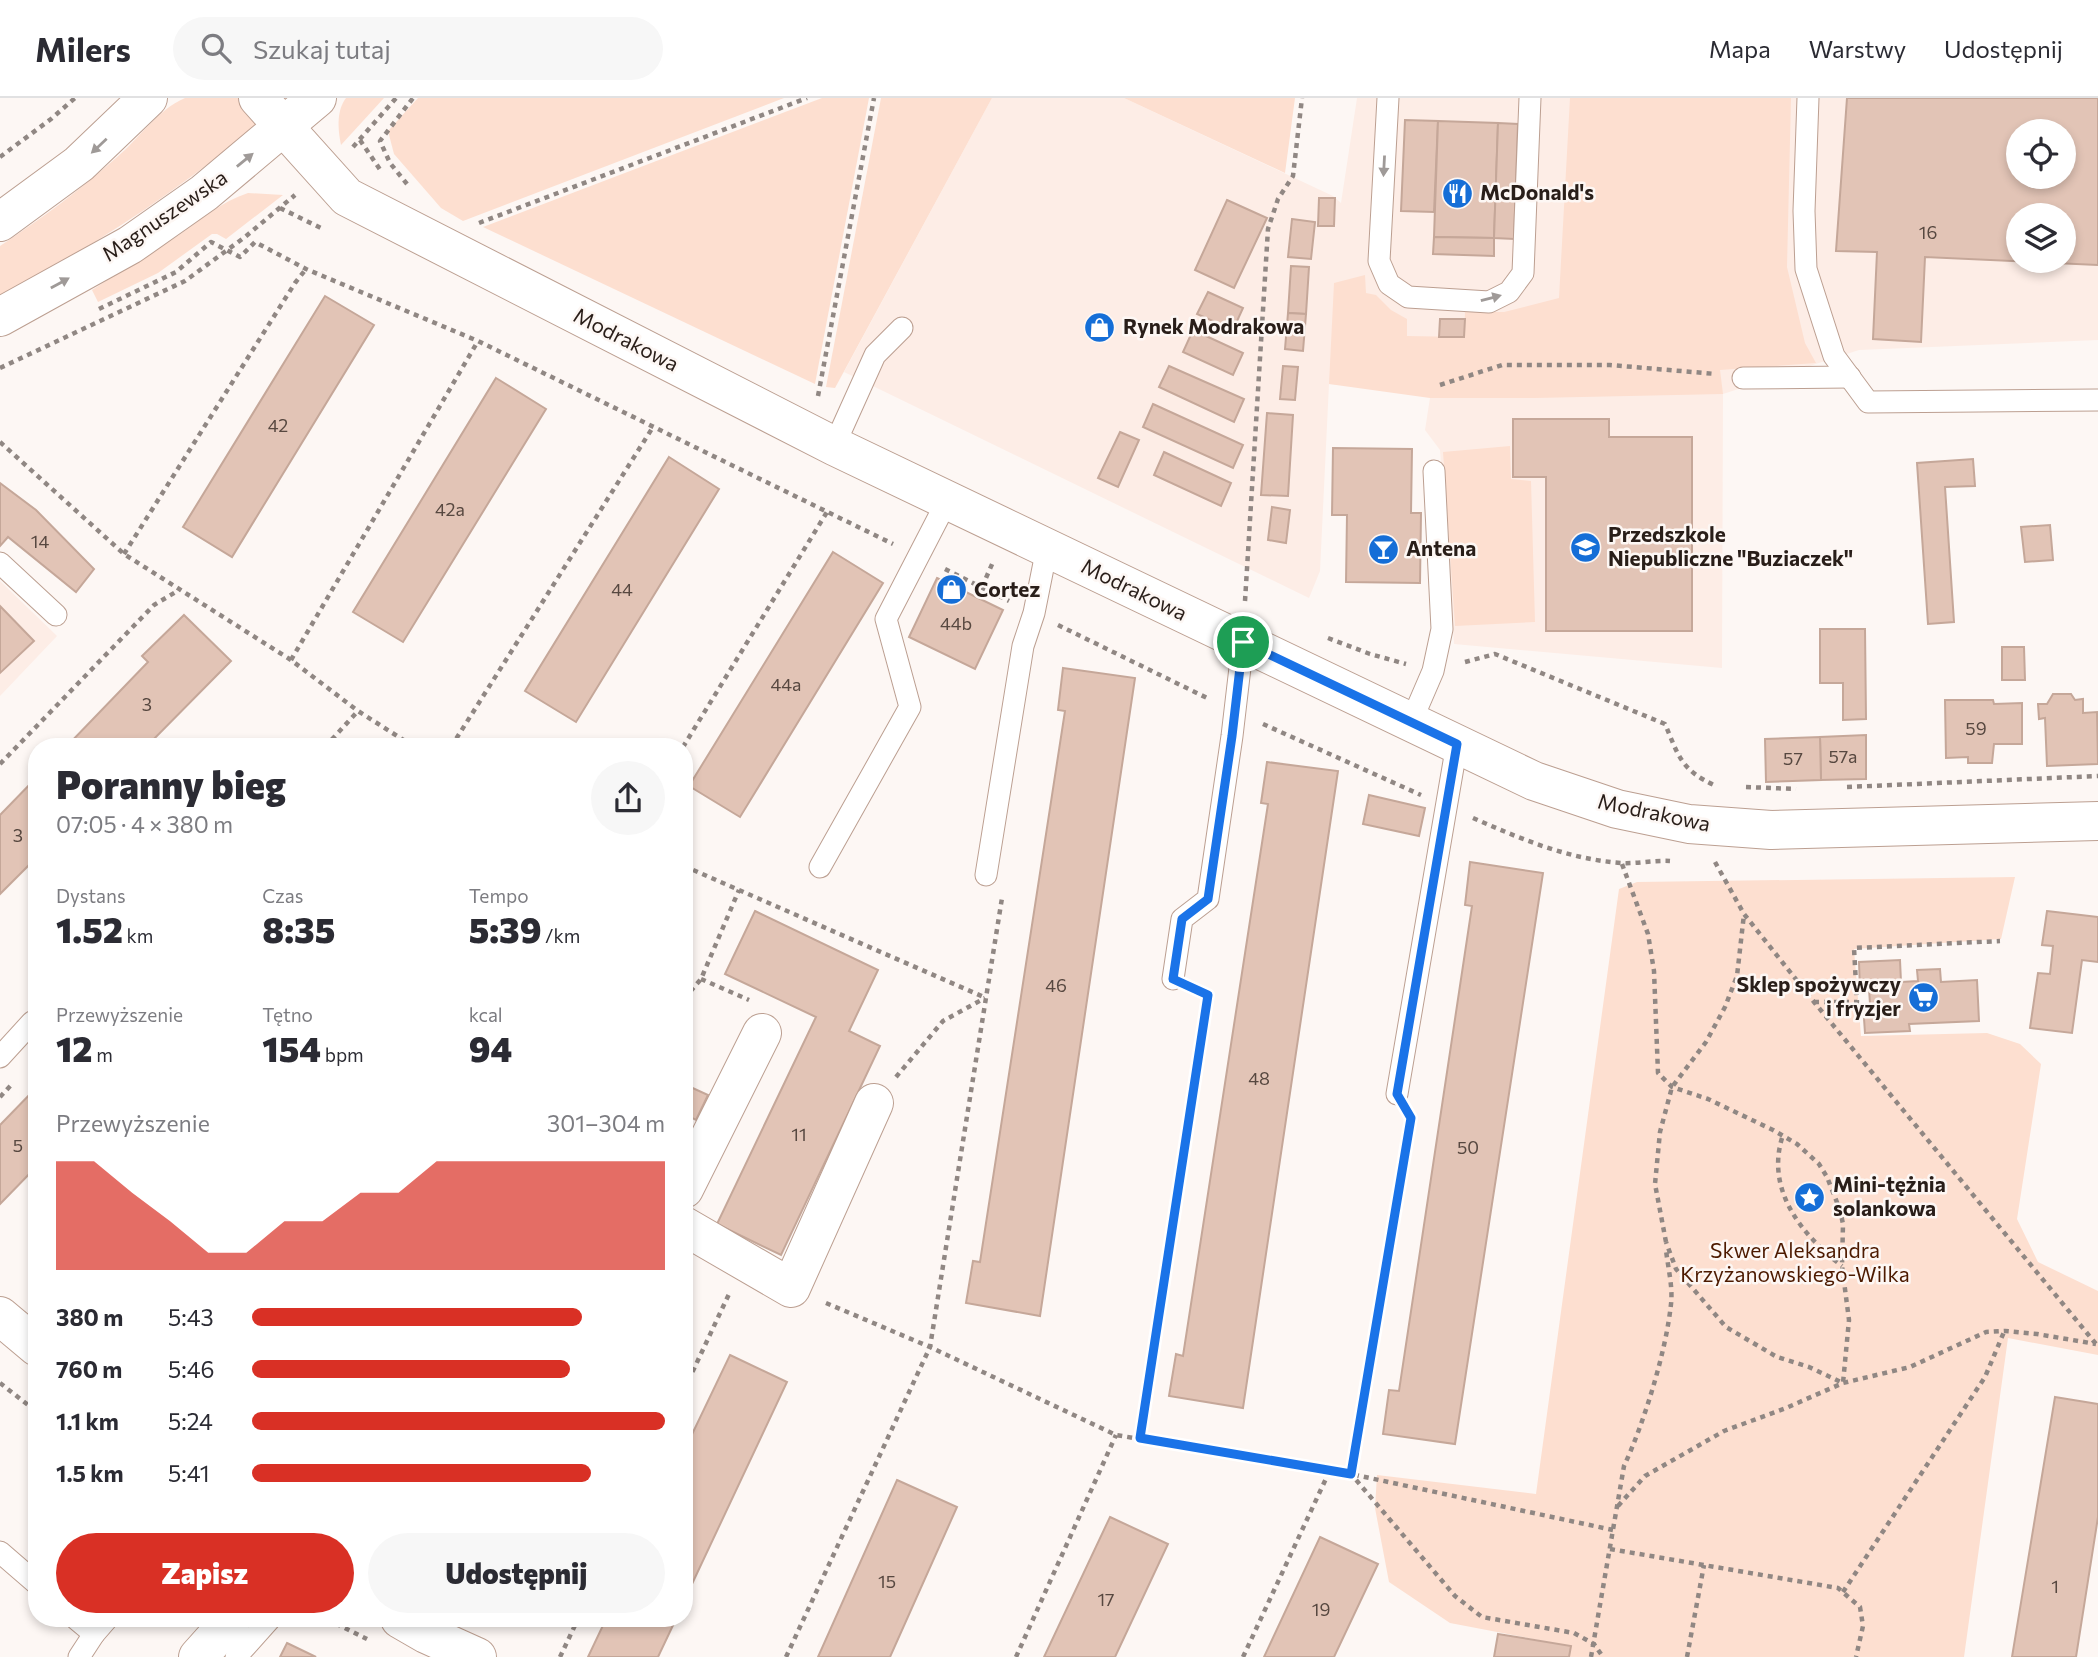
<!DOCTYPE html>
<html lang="pl">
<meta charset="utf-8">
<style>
:root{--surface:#fff;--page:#f7f7f7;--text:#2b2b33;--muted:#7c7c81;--line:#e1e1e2;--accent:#d93025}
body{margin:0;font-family:Commissioner,sans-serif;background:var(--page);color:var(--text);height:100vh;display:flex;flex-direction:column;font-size:26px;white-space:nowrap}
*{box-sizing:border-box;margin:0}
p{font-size:23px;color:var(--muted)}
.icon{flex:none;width:38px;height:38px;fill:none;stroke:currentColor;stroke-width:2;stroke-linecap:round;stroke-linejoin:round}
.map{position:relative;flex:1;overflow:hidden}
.drawer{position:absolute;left:28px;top:640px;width:665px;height:889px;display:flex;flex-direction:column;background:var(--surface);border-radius:28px;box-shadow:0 4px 10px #0003}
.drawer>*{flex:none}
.buttons{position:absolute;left:2006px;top:21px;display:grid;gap:14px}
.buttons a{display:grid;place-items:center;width:70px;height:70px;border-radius:50%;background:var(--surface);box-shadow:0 4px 10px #0003;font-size:35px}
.pin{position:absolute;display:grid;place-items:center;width:60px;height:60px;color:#fff;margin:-30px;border:4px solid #fff;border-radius:50%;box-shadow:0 2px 7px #0007}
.round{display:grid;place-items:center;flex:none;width:74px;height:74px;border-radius:37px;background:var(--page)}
.headline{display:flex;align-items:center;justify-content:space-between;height:119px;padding:0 28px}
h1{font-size:38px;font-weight:800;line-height:52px}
.figures{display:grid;grid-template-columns:repeat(3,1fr);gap:10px;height:119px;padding:7px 28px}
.figures div{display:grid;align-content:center}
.figures b{font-size:35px;font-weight:800}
.figures small{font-size:19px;font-weight:400}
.figures p{font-size:19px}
.chart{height:196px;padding:14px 28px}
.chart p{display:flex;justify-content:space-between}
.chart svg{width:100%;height:126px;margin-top:7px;fill:var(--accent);opacity:.7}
.button{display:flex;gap:14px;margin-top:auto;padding:14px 28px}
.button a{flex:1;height:80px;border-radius:42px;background:var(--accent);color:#fff;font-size:28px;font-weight:800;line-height:80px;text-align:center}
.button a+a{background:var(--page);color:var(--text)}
ul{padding:0 28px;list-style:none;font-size:23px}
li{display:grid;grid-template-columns:112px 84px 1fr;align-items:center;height:52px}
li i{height:18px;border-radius:9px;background:var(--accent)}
header{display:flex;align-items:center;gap:42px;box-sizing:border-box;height:98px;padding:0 35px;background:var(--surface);border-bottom:2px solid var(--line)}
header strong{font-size:33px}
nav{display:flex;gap:38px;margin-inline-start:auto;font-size:24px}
.search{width:490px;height:63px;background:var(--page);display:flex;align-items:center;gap:18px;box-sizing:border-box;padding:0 24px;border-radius:38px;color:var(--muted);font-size:26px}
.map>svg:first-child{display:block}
</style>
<header>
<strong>Milers</strong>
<div class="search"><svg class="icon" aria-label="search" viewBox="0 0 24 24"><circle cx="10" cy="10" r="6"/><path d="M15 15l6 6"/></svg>Szukaj tutaj</div>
<nav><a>Mapa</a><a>Warstwy</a><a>Udostępnij</a></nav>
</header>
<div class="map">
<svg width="2098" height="1559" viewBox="0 0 2098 1559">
<rect width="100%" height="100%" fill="#fdf7f4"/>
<g fill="#fdede6" fill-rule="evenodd">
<path d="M992,0h132l209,98 8,7 16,-105h741v242l-239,10 -136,44 -1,274 -268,-24 -14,-194 -15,-20 5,-32h105l-206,-14 -9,187 -11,27 -465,-226zM2018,33h45v46h-45zM2018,117h45v46h-45z"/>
<polygon points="0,483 57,538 0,598"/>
</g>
<g fill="#fddfd0">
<path d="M185,0h54l20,25c-79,67 -167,125 -259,172v-49c41,-27 80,-56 116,-88 23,-19 41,-48 69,-60z"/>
<path d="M346,0h38l-43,47c-3,-15 -5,-34 5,-47z"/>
<polygon points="418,0 784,0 463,123 441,110 394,56 388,33"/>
<polygon points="822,0 869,0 815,286 483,129"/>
<polygon points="881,0 992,0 835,290 826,289"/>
<polygon points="1124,0 1295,0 1285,75"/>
<polygon points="1570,0 1791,0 1787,169 1805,245 1816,265 1720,272 1723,296 1535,300 1430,300 1329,286 1334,185 1365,177 1366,195 1376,197 1391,212 1407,221 1407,238 1464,239 1465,214 1504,214 1559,200"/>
<path d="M248,95l35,2 -57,44 -9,-5h-5l-54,39 -60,29 -6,-12c29,-19 59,-36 87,-55 23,-16 42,-33 69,-42z"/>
<polygon points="1510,348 1511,381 1531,383 1535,524 1455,528 1443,354"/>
<polygon points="2015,779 2001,841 1854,851 1861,938 1987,935 2020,946 2041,966 2017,1121 2038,1164 2098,1193 2098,1257 2008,1240 1964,1559 1569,1559 1570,1548 1450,1525 1389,1484 1375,1410 1377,1377 1536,1396 1619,791 1637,784"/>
</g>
<g fill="#e2c4b6" stroke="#c5a799" stroke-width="2" fill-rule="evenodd">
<path d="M1847,0h251v167l-173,-8 -4,85 -48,-3 4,-87 -41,-1zM2018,33h45v46h-45zM2018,117h45v46h-45z"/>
<polygon points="1405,22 1438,23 1434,114 1401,113"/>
<polygon points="1438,23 1498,25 1494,140 1434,139"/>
<polygon points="1498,25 1518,26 1514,141 1494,140"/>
<polygon points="1319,100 1335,100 1334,128 1318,128"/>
<polygon points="1227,102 1267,120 1234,190 1195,172"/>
<polygon points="1292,121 1315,124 1311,161 1288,159"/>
<polygon points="1434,139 1494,140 1494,158 1433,156"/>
<polygon points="1291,168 1309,169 1306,216 1288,215"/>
<polygon points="1208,194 1243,210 1233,232 1197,216"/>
<polygon points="325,198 374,227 232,459 183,429"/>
<polygon points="1288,215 1306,216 1303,253 1285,251"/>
<polygon points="1440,221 1465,221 1464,239 1439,239"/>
<polygon points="1193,232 1243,255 1233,277 1183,254"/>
<polygon points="1169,268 1244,301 1234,324 1159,289"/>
<polygon points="1283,268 1298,269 1295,302 1280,301"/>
<polygon points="496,280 546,311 403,544 353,514"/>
<polygon points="1153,306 1243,347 1233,370 1143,329"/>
<polygon points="1267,315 1293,317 1288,398 1261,397"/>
<polygon points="1513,321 1609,321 1609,339 1692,339 1692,533 1546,533 1546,379 1513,379"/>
<polygon points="1120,334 1139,342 1118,389 1098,380"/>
<polygon points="1333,350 1412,351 1411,415 1421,415 1420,485 1346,484 1347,417 1332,417"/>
<polygon points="1164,354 1231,385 1221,408 1154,377"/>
<polygon points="669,359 719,391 576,624 525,593"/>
<polygon points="1973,361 1975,388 1945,389 1954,524 1928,526 1917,365"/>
<polygon points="0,385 36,412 94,471 76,494 8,439 0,448"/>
<polygon points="1272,409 1290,412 1286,445 1268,442"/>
<polygon points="2050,427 2053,462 2025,464 2021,429"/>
<polygon points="833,454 883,485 740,719 689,688"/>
<polygon points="937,480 1003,512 975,571 909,539"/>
<polygon points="0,508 34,543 0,575"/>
<polygon points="184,517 231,563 146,649 66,649 148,564 142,558"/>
<polygon points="1820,531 1865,531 1866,621 1843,622 1843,585 1820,585"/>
<polygon points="2002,549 2024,549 2025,582 2002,582"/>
<polygon points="1063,570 1135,580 1040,1218 966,1205 973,1163 980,1164 1065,613 1058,612"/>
<polygon points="2053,596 2071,596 2075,602 2083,601 2083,615 2097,614 2098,666 2047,668 2045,620 2039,621 2038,606 2047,606"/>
<polygon points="1945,602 1993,602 1994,606 2022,605 2022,646 1994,646 1992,665 1968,665 1968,659 1946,660"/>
<polygon points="1866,637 1866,681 1821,682 1820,639"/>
<polygon points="1820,639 1821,682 1766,684 1765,641"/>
<polygon points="1267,664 1338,673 1243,1310 1169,1298 1176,1256 1183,1258 1268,706 1261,705"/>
<polygon points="37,679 37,759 0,796 0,717"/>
<polygon points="1369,697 1425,710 1419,738 1363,726"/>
<polygon points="1470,764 1543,775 1455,1346 1383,1336 1389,1292 1399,1293 1472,808 1465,807"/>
<polygon points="755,813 878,872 849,933 880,948 781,1157 717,1126 816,919 725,876"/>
<polygon points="2047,813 2098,819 2098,864 2082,862 2072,935 2030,930 2038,875 2050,876 2053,848 2042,847"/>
<polygon points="1900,862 1901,884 1918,883 1917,872 1940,871 1941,884 1977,882 1979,923 1909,926 1910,933 1865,935 1863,906 1870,906 1869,891 1860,892 1859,864"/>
<polygon points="686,987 708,997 696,1022 684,1016"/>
<polygon points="37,989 37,1068 0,1106 0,1027"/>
<polygon points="730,1257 787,1284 684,1503 684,1353"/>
<polygon points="2055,1299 2098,1306 2098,1419 2076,1559 2012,1559"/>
<polygon points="897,1382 957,1409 890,1559 818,1559"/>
<polygon points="1110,1419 1168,1446 1115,1559 1044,1559"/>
<polygon points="1320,1439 1378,1466 1334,1559 1264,1559"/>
<polygon points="606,1521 676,1521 658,1559 588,1559"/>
<polygon points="1498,1536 1571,1548 1569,1559 1494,1559"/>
<polygon points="287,1545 316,1559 280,1559"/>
</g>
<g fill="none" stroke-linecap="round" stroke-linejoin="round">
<defs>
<g id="lane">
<polyline points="1388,0 1379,163 1389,186 1408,199 1489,204 1509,194 1523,175 1530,0"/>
<polyline points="1808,0 1804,113 1806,171 1834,258 1868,304 2098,302"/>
<polyline points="1743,280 1850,279"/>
<polyline points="834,348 875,257 902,230"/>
<polyline points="0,465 56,517"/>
<polyline points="1411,624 1433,573 1442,531 1434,373"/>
<polyline points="820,769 910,609 886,521 947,403"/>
<polyline points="986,777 1023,548 1034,515 1047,450"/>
<polyline points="1173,881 1182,821 1208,801 1232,638 1243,544"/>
<polyline points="0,959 32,924"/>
<polyline points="1397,996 1457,646"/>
<polyline points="0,1454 37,1486"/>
<polyline points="76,1521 94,1536 107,1521"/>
<polyline points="79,1559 94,1536"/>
<polyline points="236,1559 270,1521"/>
</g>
<g id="street">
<polyline points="258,0 347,99 834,348 1534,683 1617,711 1689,726 1771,732 2098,723"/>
<polyline points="684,1091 762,935"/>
<polyline points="684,1128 791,1190 874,1005"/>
<polyline points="0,1218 37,1249"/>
<polyline points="400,1521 426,1536 477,1559"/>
<polyline points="198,1559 232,1521"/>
</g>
<g id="secondary">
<polyline points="0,124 79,66 148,0"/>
<polyline points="0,219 130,147 204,95 317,0"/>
</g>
</defs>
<use href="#lane" stroke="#bc9f91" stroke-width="23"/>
<use href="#street" stroke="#bc9f91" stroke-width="40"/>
<use href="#secondary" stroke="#bc9f91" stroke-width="40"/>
<g stroke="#908783" stroke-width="4.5" stroke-dasharray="5 5" stroke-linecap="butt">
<polyline points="360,42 381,73"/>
<polyline points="353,49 396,0"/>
<polyline points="0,59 51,21 75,0"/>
<polyline points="407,86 390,65 380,43 413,0"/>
<polyline points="280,110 323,131"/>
<polyline points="479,125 807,0"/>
<polyline points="99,211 176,174 211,144 240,159 255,144 306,171 478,243 893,446"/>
<polyline points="0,270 185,183 245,139 295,97"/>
<polyline points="1440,287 1502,267 1610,267 1716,276"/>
<polyline points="818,298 874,0"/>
<polyline points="0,344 124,456 291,562 358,613 405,643 418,649"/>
<polyline points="124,456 295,185 306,171"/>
<polyline points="945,471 1009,503"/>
<polyline points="982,489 993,464"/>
<polyline points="1245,503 1268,131 1278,101 1293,78 1302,0"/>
<polyline points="1058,527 1207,600"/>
<polyline points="1328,540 1370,556 1406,566"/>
<polyline points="291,562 478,243"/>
<path d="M1465,564l30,-8 170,70c14,33 16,46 51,62"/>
<polyline points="1263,626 1421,697"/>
<polyline points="325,649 358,613"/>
<polyline points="451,649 653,329"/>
<polyline points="683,649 827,414"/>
<polyline points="0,666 154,507 179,492"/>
<polyline points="1746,689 1796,691"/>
<polyline points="1847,689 2098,678"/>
<path d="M1473,720c48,21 95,41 148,45 16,1 33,-3 49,-2"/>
<polyline points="1715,764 1744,816 1814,904 2096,1246"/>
<polyline points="1622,766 1648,836 1654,873 1658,975 1672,989 1708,1001 1773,1032 1797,1046 1819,1066 1827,1079 1840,1112 1843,1126 1842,1168 1849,1222 1843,1285 1809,1269 1777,1259 1726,1229 1676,1171 1666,1144"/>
<polyline points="684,768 986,900"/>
<polyline points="701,881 749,902"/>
<polyline points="684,901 701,881 739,792"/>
<polyline points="1814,904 1857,904 1854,850 2000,843"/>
<polyline points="896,979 943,923 985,900"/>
<polyline points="0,999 12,986"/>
<polyline points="1411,1019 1351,1376 1455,1498 1482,1519 1574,1535 1594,1546 1603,1559"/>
<path d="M1782,1040c-16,53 20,97 60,128"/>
<polyline points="1666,1144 1655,1086 1660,1034 1672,989 1706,944 1725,909 1737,878 1744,816"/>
<polyline points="826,1205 930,1249 1116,1337 1351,1376 1613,1432"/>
<polyline points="0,1285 37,1314"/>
<polyline points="684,1292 729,1196"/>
<polyline points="1140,1340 1208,897 1199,893"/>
<polyline points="1618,1408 1645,1378 1724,1333 1786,1310 1843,1285 1910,1269 1986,1234 2005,1233 2037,1236 2096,1246"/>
<polyline points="1610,1451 1838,1490 1860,1509 1863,1528 1856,1559"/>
<polyline points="1843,1494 1985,1279 2004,1234"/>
<polyline points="327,1521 367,1541"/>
<polyline points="560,1559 578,1521"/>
<polyline points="786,1559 930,1249 1002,800"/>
<polyline points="1016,1559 1116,1337"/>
<polyline points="1243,1559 1330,1372"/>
<path d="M1591,1559l33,-191c20,-43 42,-114 47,-162 2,-17 -3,-36 -5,-54"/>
<polyline points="1687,1559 1704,1467"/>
</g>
<use href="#lane" stroke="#fff" stroke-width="21"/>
<use href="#street" stroke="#fff" stroke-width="38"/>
<use href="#secondary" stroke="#fff" stroke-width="38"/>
</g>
<defs><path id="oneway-solid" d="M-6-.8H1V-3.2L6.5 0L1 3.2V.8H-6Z" transform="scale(1.75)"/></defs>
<g fill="#9f9a98">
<use href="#oneway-solid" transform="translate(99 48) rotate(137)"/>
<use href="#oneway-solid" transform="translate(245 62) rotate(-39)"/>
<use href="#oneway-solid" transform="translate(1384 68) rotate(93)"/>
<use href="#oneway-solid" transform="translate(60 185) rotate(-29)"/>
<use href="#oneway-solid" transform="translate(1491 200) rotate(-15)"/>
</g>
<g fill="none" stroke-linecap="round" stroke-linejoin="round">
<defs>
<polygon id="route" points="1243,544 1457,646 1397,996 1411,1020 1351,1376 1140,1340 1208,897 1173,881 1182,821 1208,801 1232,638"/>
</defs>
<use href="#route" stroke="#fff" stroke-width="14"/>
<use href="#route" stroke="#1a73e8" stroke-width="9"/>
</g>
<defs>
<symbol id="restaurant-disc" viewBox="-11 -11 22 22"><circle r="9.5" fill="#156ed7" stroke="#fdf7f4"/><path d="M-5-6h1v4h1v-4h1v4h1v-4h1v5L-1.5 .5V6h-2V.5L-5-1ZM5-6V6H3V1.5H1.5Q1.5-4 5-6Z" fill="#fff"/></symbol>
<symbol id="shop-disc" viewBox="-11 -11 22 22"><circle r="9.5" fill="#156ed7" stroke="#fdf7f4"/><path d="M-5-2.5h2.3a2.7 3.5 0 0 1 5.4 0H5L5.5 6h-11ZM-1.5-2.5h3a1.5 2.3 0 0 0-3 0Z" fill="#fff"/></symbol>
<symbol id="school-disc" viewBox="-11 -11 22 22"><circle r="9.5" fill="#156ed7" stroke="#fdf7f4"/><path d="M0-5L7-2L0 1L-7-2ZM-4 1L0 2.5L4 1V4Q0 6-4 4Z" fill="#fff"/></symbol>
<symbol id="bar-disc" viewBox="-11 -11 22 22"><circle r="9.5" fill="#156ed7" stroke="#fdf7f4"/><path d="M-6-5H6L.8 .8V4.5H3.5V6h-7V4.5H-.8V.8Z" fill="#fff"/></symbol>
<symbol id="supermarket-disc" viewBox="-11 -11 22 22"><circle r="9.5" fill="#156ed7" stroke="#fdf7f4"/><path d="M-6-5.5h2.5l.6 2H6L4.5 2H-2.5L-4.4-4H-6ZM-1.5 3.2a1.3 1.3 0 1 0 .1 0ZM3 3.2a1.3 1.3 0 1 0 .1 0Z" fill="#fff"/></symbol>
<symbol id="sight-disc" viewBox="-11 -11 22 22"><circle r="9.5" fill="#156ed7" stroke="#fdf7f4"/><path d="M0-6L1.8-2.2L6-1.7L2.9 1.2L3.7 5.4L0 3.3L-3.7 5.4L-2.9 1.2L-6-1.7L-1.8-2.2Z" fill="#fff"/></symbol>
</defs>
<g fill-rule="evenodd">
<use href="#restaurant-disc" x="1440" y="78" width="35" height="35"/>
<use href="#shop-disc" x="1082" y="212" width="35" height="35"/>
<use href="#school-disc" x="1568" y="432" width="35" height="35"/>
<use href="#bar-disc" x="1366" y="434" width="35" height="35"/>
<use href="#shop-disc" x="934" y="474" width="35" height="35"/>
<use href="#supermarket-disc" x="1906" y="882" width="35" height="35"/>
<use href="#sight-disc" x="1792" y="1082" width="35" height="35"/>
</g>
<g text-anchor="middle" stroke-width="5" stroke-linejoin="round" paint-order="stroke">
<g font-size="18" fill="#574840">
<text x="1928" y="141">16</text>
<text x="278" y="334">42</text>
<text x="450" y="418">42a</text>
<text x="40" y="450">14</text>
<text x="622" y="498">44</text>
<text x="956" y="532">44b</text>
<text x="786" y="593">44a</text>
<text x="147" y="613">3</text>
<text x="1976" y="637">59</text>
<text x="1843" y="665">57a</text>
<text x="1793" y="667">57</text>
<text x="18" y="744">3</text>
<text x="1056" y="894">46</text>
<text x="1259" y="987">48</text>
<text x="799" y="1043">11</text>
<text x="18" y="1054">5</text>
<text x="1468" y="1056">50</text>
<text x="887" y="1490">15</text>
<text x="2055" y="1495">1</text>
<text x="1106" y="1508">17</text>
<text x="1321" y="1518">19</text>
</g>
<g font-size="21" font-weight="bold" fill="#291e19" stroke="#fdf7f4" text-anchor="start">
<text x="1480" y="102">McDonald's</text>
<text x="1123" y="236">Rynek Modrakowa</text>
<text x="1608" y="444">Przedszkole<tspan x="1608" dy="24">Niepubliczne "Buziaczek"</tspan></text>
<text x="1406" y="458">Antena</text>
<text x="974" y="499">Cortez</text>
<text x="1901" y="894" text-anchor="end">Sklep spożywczy<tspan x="1901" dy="24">i fryzjer</tspan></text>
<text x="1833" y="1094">Mini-tężnia<tspan x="1833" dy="24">solankowa</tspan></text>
</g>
<g font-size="21" fill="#291e19" stroke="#fdf7f4">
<text transform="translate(165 118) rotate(-34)" y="7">Magnuszewska</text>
<text transform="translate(626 242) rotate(27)" y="7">Modrakowa</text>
<text transform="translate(1134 492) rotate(26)" y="7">Modrakowa</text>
<text transform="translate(1654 715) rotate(12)" y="7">Modrakowa</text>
</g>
<g font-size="21" fill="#4d1a00" stroke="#fdf7f4">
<text x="1795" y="1160">Skwer Aleksandra<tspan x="1795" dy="24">Krzyżanowskiego-Wilka</tspan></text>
</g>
</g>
</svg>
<div class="buttons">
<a><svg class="icon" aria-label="locate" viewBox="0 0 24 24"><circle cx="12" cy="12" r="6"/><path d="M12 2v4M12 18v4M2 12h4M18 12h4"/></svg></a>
<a><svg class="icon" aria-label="layers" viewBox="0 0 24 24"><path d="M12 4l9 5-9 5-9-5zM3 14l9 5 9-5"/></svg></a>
</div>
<div class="pin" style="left:1243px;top:544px;background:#1e9e55"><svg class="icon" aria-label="arrive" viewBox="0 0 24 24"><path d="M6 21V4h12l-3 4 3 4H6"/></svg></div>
<section class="drawer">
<div class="headline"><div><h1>Poranny bieg</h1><p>07:05 · 4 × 380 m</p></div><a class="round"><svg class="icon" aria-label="share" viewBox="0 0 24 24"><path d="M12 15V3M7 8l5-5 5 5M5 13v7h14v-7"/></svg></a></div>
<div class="figures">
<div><p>Dystans</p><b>1.52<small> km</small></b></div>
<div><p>Czas</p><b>8:35</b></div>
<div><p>Tempo</p><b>5:39<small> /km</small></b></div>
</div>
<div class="figures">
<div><p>Przewyższenie</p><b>12<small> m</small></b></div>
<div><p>Tętno</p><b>154<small> bpm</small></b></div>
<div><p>kcal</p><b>94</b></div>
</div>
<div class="chart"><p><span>Przewyższenie</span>301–304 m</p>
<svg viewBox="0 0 160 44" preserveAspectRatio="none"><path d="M0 44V6L10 6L20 17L30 27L40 38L50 38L60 27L70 27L80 17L90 17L100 6L110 6L120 6L130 6L140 6L150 6L160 6V44z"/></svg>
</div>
<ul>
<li><b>380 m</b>5:43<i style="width:80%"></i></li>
<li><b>760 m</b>5:46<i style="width:77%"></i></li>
<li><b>1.1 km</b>5:24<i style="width:100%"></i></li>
<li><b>1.5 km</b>5:41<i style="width:82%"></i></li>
</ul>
<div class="button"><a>Zapisz</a><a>Udostępnij</a></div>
</section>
</div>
